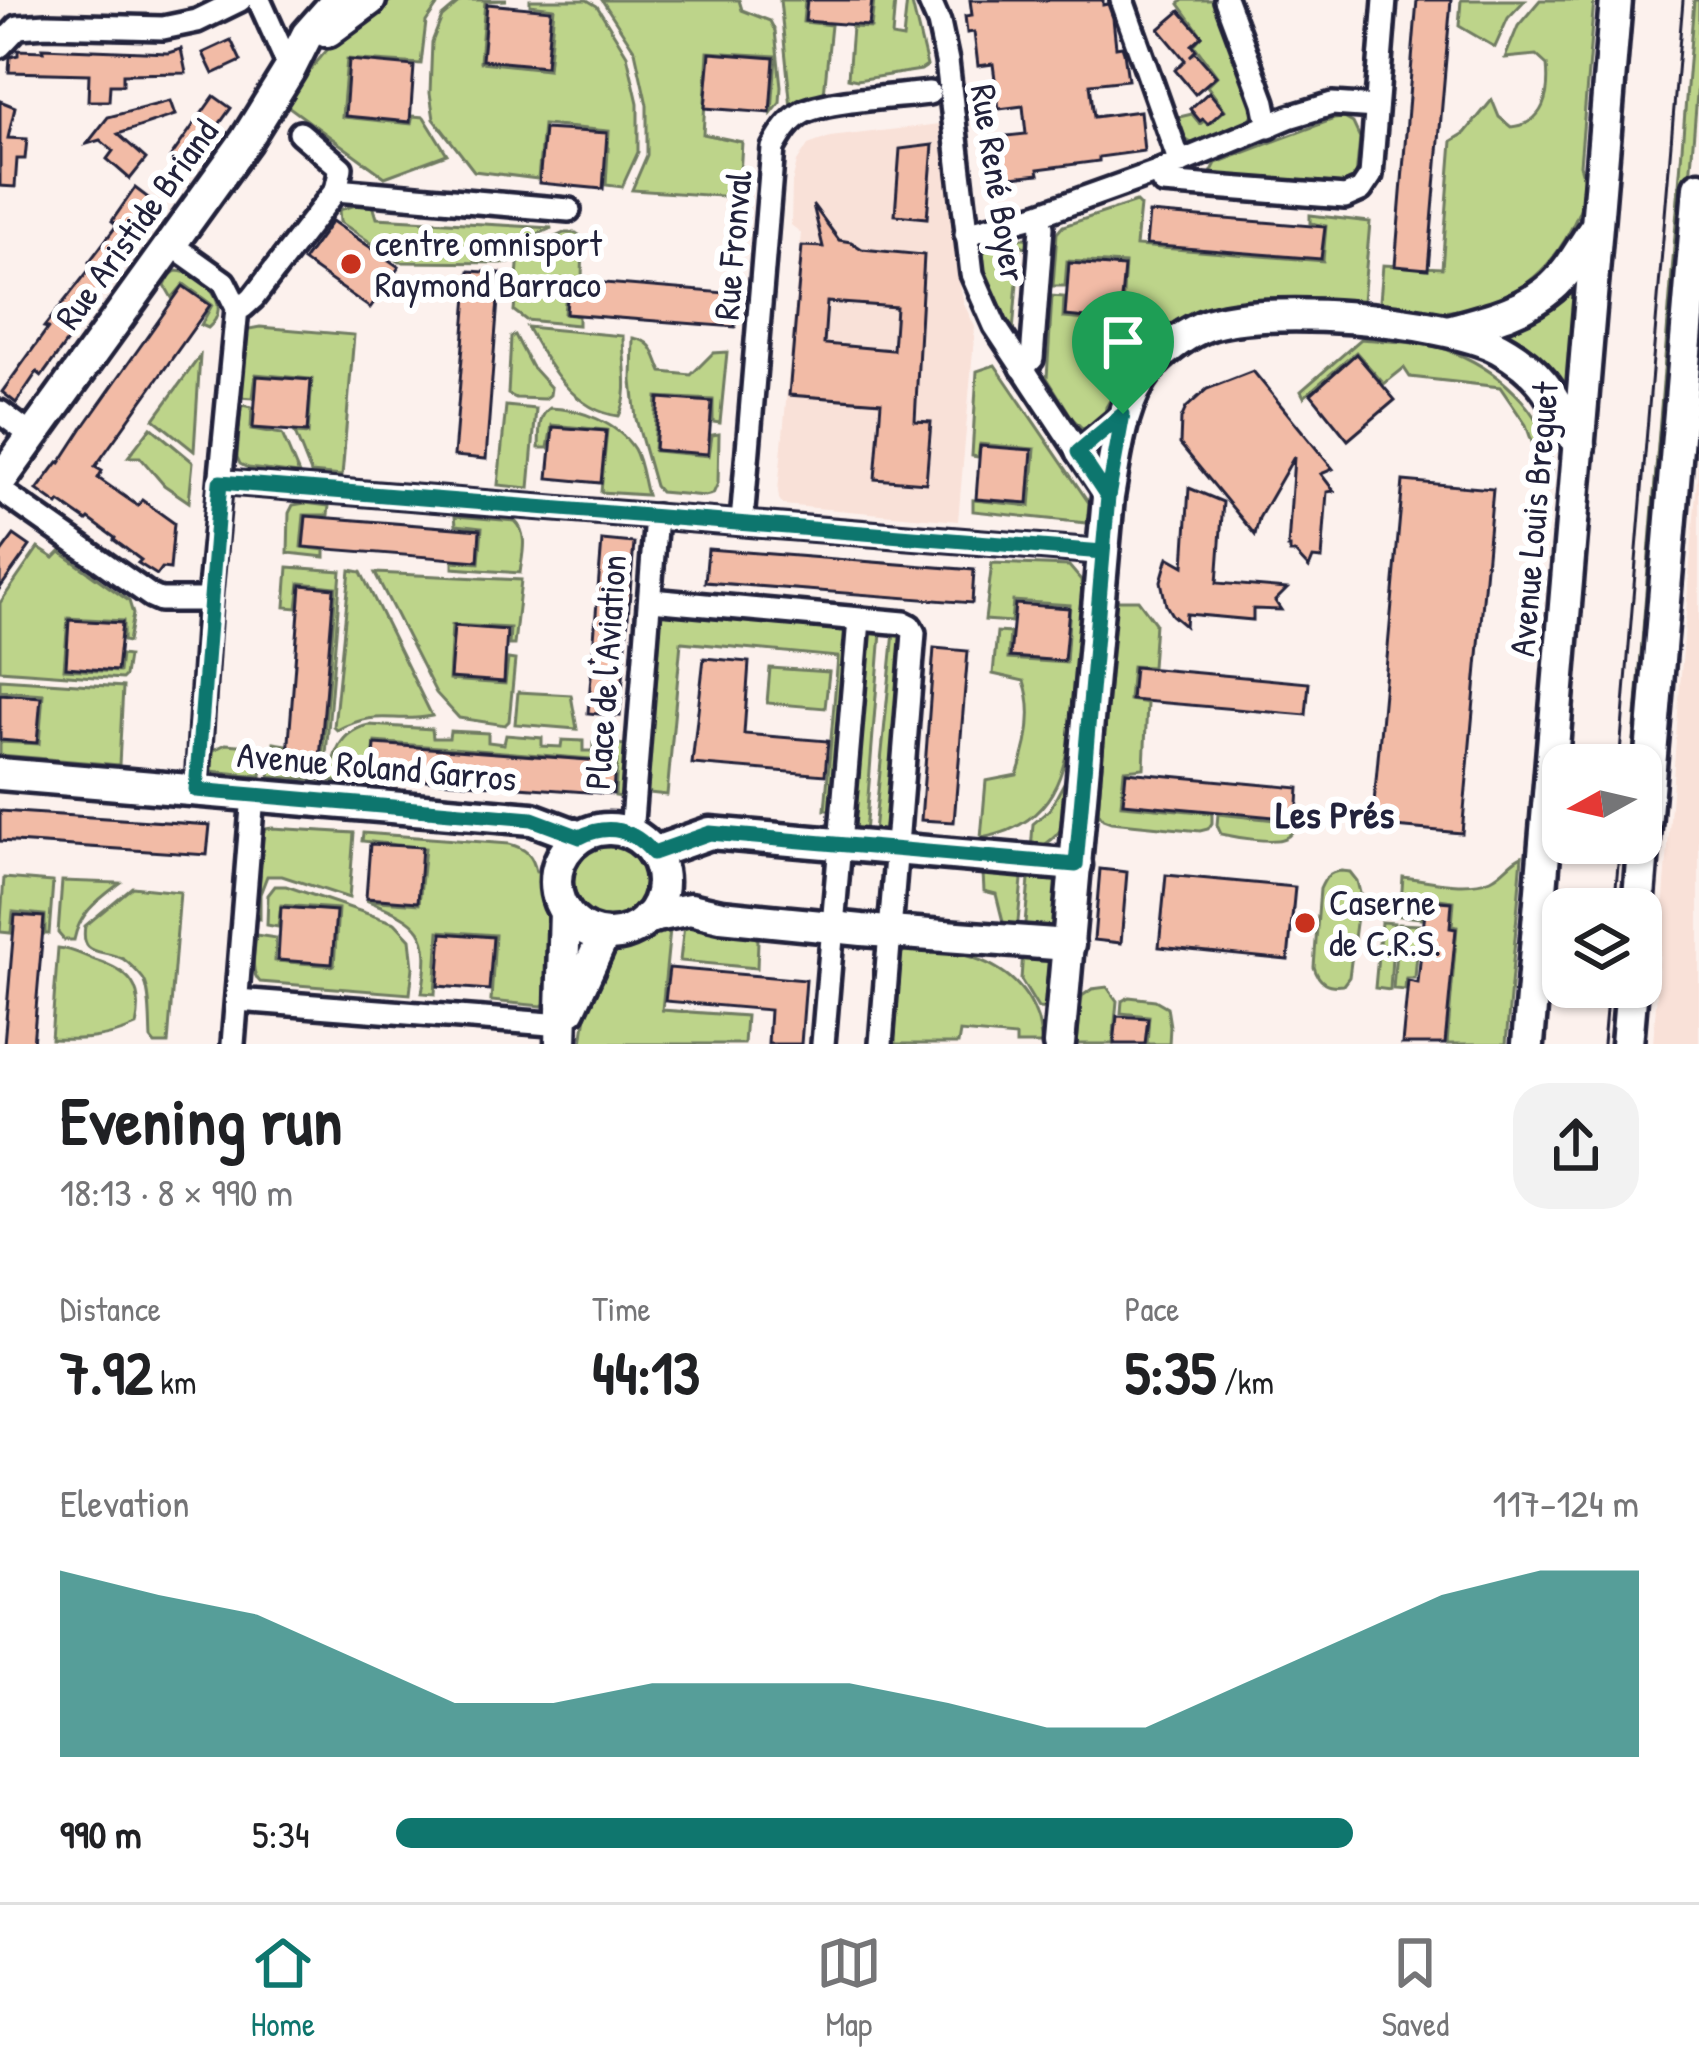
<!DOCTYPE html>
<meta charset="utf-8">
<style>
:root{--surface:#fff;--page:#f2f2f2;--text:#202124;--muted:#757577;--line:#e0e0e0;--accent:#0f766e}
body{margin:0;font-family:"Patrick Hand",sans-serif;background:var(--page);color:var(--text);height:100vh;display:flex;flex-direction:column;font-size:45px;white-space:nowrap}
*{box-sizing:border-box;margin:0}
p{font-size:39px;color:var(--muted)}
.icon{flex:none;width:66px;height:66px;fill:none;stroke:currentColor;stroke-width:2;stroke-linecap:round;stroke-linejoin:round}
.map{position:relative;height:1044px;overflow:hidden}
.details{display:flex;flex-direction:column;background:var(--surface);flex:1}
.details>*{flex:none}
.needle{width:78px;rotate:262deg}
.tools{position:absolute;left:1542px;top:744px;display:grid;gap:24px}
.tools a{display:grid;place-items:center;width:120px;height:120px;border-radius:24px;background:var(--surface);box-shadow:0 3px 9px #0004;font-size:60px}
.pin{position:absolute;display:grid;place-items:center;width:102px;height:102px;color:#fff;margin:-123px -51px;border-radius:50% 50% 50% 0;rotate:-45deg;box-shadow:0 0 12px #0007}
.pin .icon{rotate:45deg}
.round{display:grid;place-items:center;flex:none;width:126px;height:126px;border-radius:36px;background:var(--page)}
.head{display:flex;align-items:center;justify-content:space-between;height:204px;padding:0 60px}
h1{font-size:66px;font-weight:700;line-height:90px}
.stats{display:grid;grid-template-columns:repeat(3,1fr);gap:18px;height:204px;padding:12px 60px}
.stats div{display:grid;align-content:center}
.stats b{font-size:60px;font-weight:700}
.stats small{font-size:33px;font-weight:400}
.stats p{font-size:33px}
.chart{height:336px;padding:24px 60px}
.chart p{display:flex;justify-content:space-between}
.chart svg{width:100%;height:216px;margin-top:12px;fill:var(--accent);opacity:.7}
ul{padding:0 60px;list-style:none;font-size:39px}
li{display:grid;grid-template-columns:192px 144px 1fr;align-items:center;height:90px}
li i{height:30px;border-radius:15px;background:var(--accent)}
.menu{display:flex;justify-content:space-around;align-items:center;height:168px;border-top:3px solid var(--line);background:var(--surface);font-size:33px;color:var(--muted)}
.menu a{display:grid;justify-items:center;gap:6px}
.menu .on{color:var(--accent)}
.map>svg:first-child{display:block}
</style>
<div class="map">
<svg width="1699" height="1044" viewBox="0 0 1699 1044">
<rect width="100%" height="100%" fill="#fcf1ed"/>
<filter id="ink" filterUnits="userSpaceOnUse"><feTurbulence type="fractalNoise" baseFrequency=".00833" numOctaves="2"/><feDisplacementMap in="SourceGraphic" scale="24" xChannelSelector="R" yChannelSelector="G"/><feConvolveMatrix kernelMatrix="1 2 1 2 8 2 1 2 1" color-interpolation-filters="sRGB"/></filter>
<g filter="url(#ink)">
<g fill="#f9e1d8">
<polygon points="940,124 958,275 964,304 975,327 958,521 783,505 779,499 778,491 801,233 791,225 792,183 797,162 808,145 830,137"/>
<polygon points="1699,456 1699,1044 1653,1044 1680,686"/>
</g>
<g fill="#bdd48a" stroke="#707b62" stroke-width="3">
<path d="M393,0h48l-15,22 -5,42 -74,-5 -5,58 69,7 2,-8 11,1 23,37 -62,23 -100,-73c30,-42 60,-82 108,-104z"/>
<polygon points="462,0 507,0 485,1 480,62 548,69 554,8 530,5 530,0 587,0 597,6 627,55 638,103 638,152 622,187 606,185 609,131 543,125 538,179 474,171 434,119 430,93 432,42 442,17"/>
<polygon points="602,0 739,0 742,10 770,21 775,31 781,86 780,103 772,113 776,56 708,52 703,134 742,142 739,191 734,197 632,190 647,155 647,105 635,51"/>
<polygon points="780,0 805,0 803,22 831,25 824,94 822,98 791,108"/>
<polygon points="874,0 895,0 892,37 903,39 907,0 911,0 927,66 921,70 857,80 848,78 852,27 871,28"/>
<path d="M1183,0h31l39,103v11l-4,7 -50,23c-17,-1 -19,-12 -24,-26l17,-4 8,10 4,-3 4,4 17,-15 -18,-24 10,-10 -23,-31 8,-9 -23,-32z"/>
<polygon points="1461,0 1525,0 1508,18 1495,47 1459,26"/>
<path d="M1540,0h54l-14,165c9,27 4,37 -8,62 -39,81 -113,90 -193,86l4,-48 59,3 10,-127 13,-8 27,-33 7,17 12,10c34,-3 39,-33 36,-62l-11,-10 -31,3 13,-32z"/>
<polygon points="1694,0 1699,0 1699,70 1641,770 1641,765 1632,765"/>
<polygon points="1344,118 1353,123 1360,138 1356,177 1354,181 1343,187 1214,177 1211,173 1216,163 1334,119"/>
<polygon points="1136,202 1140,206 1136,246 1323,261 1326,226 1310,223 1310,215 1370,222 1362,313 1166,337 1127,372 1106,407 1104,420 1083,429 1073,419 1047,378 1052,296 1064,297 1063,318 1121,323 1125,264 1067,261 1065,286 1053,286 1057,233 1063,226"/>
<path d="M356,205h17l4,13 175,10c-20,9 -40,12 -43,35l-109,-1 -60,-40 -1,-12z"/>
<polygon points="564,233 576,233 583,238 582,279 567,278 564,314 578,316 578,325 526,320 514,311 519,254"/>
<path d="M1012,238h13l6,4 1,7 -12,-4 -7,87c-10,-13 -42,-66 -28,-81 4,-6 20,-10 27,-13z"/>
<path d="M176,271c27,1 59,34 32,57l-7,-3 11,-20 -28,-21 -12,14 -7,-12 5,-11z"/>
<polygon points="1564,291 1578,297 1571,387 1559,390 1491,333"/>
<polygon points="260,327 354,335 342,476 311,473 295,433 308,434 312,379 256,374 253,398 240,397 244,337 249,329"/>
<path d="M527,327l96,9c0,25 8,58 -4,80 -46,-5 -72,-53 -92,-89z"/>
<polygon points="515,335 531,366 551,388 550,395 545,399 516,398 508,394 511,337"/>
<path d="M633,338c22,3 21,18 29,34l29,3 22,-22 14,-1 -7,71 -7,-1v-22l-56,-3 -3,54 55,5 3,-21 7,-1 -1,49 -5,11 -8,2 -45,-4 -5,-6 -19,-67 -4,-38z"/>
<path d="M1361,339c30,3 65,2 92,13 50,20 100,67 99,124l-16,-23 -10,-28 -26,-38 -90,-10 -6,-9 -20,16 -28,-32 -52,45 -3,-6z"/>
<polygon points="200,356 194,451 154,419"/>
<polygon points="995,365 1089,503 1087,523 973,511 973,500 1030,506 1035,449 980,444 978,457 972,456 977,371"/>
<polygon points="241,405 252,407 251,429 282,434 299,474 248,468 240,464 237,457"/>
<polygon points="506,406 536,409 529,488 498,485"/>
<path d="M550,408c30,1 67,14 84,41 7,12 9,33 13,46l-46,-3 6,-62 -55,-5 -4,23h-9c1,-15 -2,-31 11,-40z"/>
<polygon points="151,427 193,462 189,502 164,485 140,457 128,457"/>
<polygon points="305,503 329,506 328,515 304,515 301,547 325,550 325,557 288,553 289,513 293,505"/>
<path d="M455,516l60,5c14,13 7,35 5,52l-67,-5v-7l26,2 3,-35 -26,-3z"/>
<polygon points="38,548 54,558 60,552 129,601 133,614 128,642 123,641 123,621 68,618 64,669 119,672 121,655 128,656 125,676 122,679 0,670 0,603"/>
<path d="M992,563l77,3 12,14 1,10c-2,32 -5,63 -7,95 -6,70 -10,139 -94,153l5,-57 31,-6c11,-30 18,-63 7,-94l-31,-7 4,-42 13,1 -2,26 58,4 4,-58 -57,-4 -2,21 -26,-2z"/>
<polygon points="288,567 341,571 324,780 270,777 274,743 287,745 285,769 321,772 336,587 300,583 297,608 285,607"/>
<path d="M350,570l11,2 71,144c-40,8 -52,-8 -95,14l-3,-3z"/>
<polygon points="375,573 521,580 514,645 509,645 510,628 452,625 449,680 505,684 508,659 515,660 509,721 505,725 459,718 436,693"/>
<polygon points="1116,600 1138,600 1155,623 1152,667 1132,666 1129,700 1147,703 1144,768 1124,770 1121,805 1212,813 1212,823 1208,829 1200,831 1111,822 1103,819 1098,812"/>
<polygon points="657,610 851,627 835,810 825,810 838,657 681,642 667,795 640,792"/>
<polygon points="866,631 881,632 865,834 847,831"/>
<polygon points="894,632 907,632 889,834 874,832"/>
<polygon points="770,668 829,672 825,708 767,703"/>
<polygon points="0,679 123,687 119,765 0,755 0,742 39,744 43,694 0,691"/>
<polygon points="518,692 571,695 577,729 515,724"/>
<path d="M369,725l63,4 1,9h16l1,-7 38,2v9l16,2 2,-9 36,3v8l19,1 1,-7 21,1v10h10v-8l34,2 -4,52 -8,-1 2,-35 -242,-19 -5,42 -39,-3c1,-27 9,-50 38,-56z"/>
<polygon points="226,744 264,747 261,776 210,771 212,751"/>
<path d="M1072,768c-4,41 2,65 -41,84l2,-28 17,-15z"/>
<path d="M1218,814l78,8c-3,8 -3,12 -11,16 -12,6 -50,-1 -64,-4l-4,-9z"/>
<polygon points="272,828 354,833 349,898 282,876 267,876 260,894 260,919 257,919 263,834 265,829"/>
<path d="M363,833l146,11c16,4 24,11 27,28l6,1 3,32 8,23 -6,74 -5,4 -51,-5 4,-66 -56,-4 -4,63 -13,-1c11,-63 0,-71 -56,-93l53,4 6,-56 -63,-7z"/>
<circle cx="610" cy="883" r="42"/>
<path d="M1522,856l-16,188h-59l10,-117 -5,-1 2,-25 -30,-4 -2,21 -22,-2 3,-39c27,3 63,13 88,2 13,-6 19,-18 31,-23z"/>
<polygon points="909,860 1023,869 1017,932 1004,926 996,894 984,891 983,873 908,868"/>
<polygon points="1030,869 1051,871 1062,880 1060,922 1051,934 1024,934"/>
<path d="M1341,871l9,1 7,9 3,12 -11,84 -6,8c-16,2 -24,-2 -29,-18l6,-78c5,-11 8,-17 21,-18z"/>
<polygon points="4,878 53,882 49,934 45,934 45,915 13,912 11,933 0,932"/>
<path d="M62,881l58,2c-22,17 -41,30 -46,57h-10l-6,-7z"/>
<path d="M275,886h11l109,37 15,16 3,28 -3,27 -150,-12c-11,-10 -5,-32 -4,-47l20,3 -1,23 59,5 4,-57 -57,-4 -3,22 -11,-2 1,-30z"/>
<path d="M132,887l48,5 -12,152h-13l-4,-5c-1,-15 0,-47 -7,-59 -3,-5 -16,-18 -21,-21 -20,-11 -43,0 -38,-33z"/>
<polygon points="1381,922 1394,923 1390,990 1375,988"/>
<polygon points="1398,924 1419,925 1415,978 1406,978 1405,990 1393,989"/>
<polygon points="684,925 696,925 720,934 743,931 753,934 758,940 757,968 680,961"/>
<path d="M670,929l-8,81 84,6 -2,28h-162c3,-25 9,-78 34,-91 8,-5 20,-4 28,-10 10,-7 14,-11 26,-14z"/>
<path d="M58,948c15,1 23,7 37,12 35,11 50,27 41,66 -29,13 -54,14 -85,13z"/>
<path d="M914,948c48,2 103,15 122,67 4,9 4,20 6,29h-26v-7l-56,-5 -2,12h-64l7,-90 4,-4z"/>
<path d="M1023,951l23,4c12,15 7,35 6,54l-14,-1 -17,-28z"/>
<polygon points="1107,987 1117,1001 1113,1044 1077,1044 1082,996 1092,989"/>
<polygon points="1129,997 1155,1000 1167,1007 1170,1026 1169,1044 1147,1044 1149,1016 1121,1013 1122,1001"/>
</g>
<g fill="#f2bba6" stroke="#22223b" stroke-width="3" fill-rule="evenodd">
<polygon points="807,0 872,0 869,26 805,21"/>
<polygon points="970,0 1103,0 1103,5 1108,4 1113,18 1116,47 1122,46 1124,52 1128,80 1090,84 1094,117 1140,111 1144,151 1099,157 1099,161 1038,169 1039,174 993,179 988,138 1026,134 1023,106 999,109 993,64 978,66 974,32 967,33 965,16 972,15"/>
<polygon points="1417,0 1451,0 1428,269 1395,266"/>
<polygon points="487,4 551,10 546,66 482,60"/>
<polygon points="1180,11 1202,36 1192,45 1196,50 1190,56 1195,52 1216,76 1195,94 1175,70 1185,60 1159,29"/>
<polygon points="231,40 241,61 213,74 203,53"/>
<polygon points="42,48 168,53 181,49 186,73 123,74 123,85 110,85 109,101 88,101 89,74 9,72 10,57 18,55 18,50 43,51"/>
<polygon points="710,53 774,58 770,113 705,108"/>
<polygon points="349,60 414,66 410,122 345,116"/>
<polygon points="1209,92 1224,110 1208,124 1203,119 1200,121 1190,109"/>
<polygon points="214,96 231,108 186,170 170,158"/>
<polygon points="0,101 15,107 8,138 27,139 25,159 17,159 15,187 0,186"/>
<polygon points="170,101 175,115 118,134 146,159 130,179 107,159 113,151 100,140 87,144 108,117"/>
<polygon points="544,129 607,133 603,189 539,183"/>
<polygon points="933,145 927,218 895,215 900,149"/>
<polygon points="135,188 159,206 147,221 132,236 130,235 108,265 115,271 92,307 42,376 37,372 16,403 2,392 48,328 44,327 93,265 89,262 117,225 112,221"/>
<path d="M813,205l26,35 12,2 11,7 62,6 -9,166 16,1 -5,61 -51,-4 6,-77 -92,-7 13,-149 21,1zM827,302l69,5 -3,43 -69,-6z"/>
<polygon points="1149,213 1325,227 1321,259 1146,245"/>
<polygon points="332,221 399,267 370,308 303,261"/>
<polygon points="1069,263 1124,267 1119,321 1065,316"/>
<polygon points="469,271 500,273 486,459 454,456"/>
<polygon points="568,280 738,294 735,327 566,314"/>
<polygon points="183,286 210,305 95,467 102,471 98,478 138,506 142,500 174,523 170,569 162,568 157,575 138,563 141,560 114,540 115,538 89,519 87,521 60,502 58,505 37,490 58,462 60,463 84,426"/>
<polygon points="1356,354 1395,400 1348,440 1311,394"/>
<polygon points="1253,371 1333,469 1321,474 1334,491 1327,492 1322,559 1313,558 1309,568 1295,553 1290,553 1290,547 1288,547 1294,457 1259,518 1255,535 1180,444 1181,419 1186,408 1207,389"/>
<polygon points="257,376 311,380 307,432 253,428"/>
<polygon points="659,398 712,402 708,454 655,450"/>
<polygon points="553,427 606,431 601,483 548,478"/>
<polygon points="980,446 1032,450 1028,503 976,499"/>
<polygon points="1403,481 1493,489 1462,833 1372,825"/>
<polygon points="1189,488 1223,502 1217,583 1287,589 1275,601 1281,610 1253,609 1253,620 1186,614 1185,626 1172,615 1166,605 1161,581 1168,557 1184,566"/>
<polygon points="306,516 480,530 478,561 303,547"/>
<polygon points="14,535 30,546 0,588 0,554"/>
<polygon points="602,540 634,543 620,716 588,713"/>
<polygon points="708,549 974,570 972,603 705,582"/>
<polygon points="301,585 334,588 319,771 287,768"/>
<polygon points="1015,604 1069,608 1064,661 1010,657"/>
<polygon points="69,620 122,623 117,671 66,667"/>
<polygon points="454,626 507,630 504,682 450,678"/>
<polygon points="934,648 968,651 954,822 921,820"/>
<polygon points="704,658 749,662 744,734 828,741 825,775 692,764"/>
<polygon points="1134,667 1309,683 1306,715 1131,700"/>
<polygon points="0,694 41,697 37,743 0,740"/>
<polygon points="375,744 615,762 613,794 373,776"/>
<polygon points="1126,772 1299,788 1297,819 1123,803"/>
<polygon points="0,811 210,825 207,855 0,841"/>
<polygon points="370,844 422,847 418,902 366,898"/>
<polygon points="1100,869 1127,872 1121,943 1094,940"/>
<polygon points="1166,875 1295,887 1288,960 1159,947"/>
<polygon points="1426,900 1452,902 1450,928 1456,929 1445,1044 1402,1044 1408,981 1418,983"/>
<polygon points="281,907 336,911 332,964 278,960"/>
<polygon points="15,915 44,917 33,1044 4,1044"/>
<polygon points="442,933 493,937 489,990 438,986"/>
<polygon points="669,968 806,980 801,1044 768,1044 770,1010 665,1001"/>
<polygon points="1117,1016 1148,1018 1145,1044 1114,1044"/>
</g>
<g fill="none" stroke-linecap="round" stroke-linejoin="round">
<defs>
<g id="street">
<polyline points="259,0 290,69"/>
<polyline points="929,0 939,23 947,61 972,274 995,326 1108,497"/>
<polyline points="1122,0 1180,163"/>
<polyline points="1226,0 1264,102 1269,127"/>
<polyline points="0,46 18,27 47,25 163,28 197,21 240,0"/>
<polyline points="300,133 341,168 336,190"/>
<polyline points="1157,172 1163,183 1345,197 1361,190 1371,175 1385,0"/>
<polyline points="966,234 1037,215 1157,172 1289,117 1332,104 1376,107"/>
<polyline points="172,245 224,282 237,308 209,600 197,790"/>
<polyline points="237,308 243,307 253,298 336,190 569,210"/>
<polyline points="1022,368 1032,359 1042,227 1037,215"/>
<polyline points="0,412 32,436"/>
<polyline points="1078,452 1123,414"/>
<polyline points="221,482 1103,552"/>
<polyline points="0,490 151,596 160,600 209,600"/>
<path d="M742,522l31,-374c8,-14 16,-28 31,-36 25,-12 95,-15 125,-19"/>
<polyline points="651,600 904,623 910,626 914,633 881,1044"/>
<polyline points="631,834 656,516"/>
<polyline points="237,1000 563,1025"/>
<polyline points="233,1044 253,795"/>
<polyline points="823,1044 859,620"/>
</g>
<g id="secondary">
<polyline points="328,31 370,0"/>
<path d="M1452,330c35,-10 71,-18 100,-43 17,-15 29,-38 41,-56"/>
<polyline points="0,481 246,140 290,69 307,35 338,0"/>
<polyline points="0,774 532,819 580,837"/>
<circle cx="609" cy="882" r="53"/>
<polyline points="653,853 710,833 1076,865"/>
<polyline points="1638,909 1699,187"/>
<polyline points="647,918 690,909 721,916 862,930 1069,945"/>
<polyline points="570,1009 604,935"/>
<polyline points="561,1044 565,911"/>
<path d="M1059,1044l49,-547c8,-45 12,-93 41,-130 12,-15 34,-31 51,-39 57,-26 245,-9 299,20 47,26 56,53 80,98"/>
<polyline points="1528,1044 1616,0"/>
<polyline points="1627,1044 1632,987"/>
</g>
</defs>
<use href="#street" stroke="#22223b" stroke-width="30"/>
<use href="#secondary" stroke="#22223b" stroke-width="39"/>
<use href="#street" stroke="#fff" stroke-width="21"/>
<use href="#secondary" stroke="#fff" stroke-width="30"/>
<g stroke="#22223b" stroke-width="3">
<polyline points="1619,765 1683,0"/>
<polyline points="1614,909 1620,843"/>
<polyline points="1603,1044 1608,987"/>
</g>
</g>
</g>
<g fill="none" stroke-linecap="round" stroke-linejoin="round" filter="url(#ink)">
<defs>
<path id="route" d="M1123,414l-15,83 -5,55 -883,-70 -24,308 336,29 48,18c28,-14 53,-8 73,16l57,-20 366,32 29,-334 3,-34 -30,-45 45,-38"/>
</defs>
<use href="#route" stroke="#fff" stroke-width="24"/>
<use href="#route" stroke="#0f766e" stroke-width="15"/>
</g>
<g fill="#c8321e" stroke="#fff" stroke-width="4.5">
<circle cx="351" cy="264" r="12"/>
<circle cx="1305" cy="923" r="12"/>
</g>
<g text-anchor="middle" stroke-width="12" stroke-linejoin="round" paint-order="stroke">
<g font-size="36" fill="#22223b" stroke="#fff">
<text transform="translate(999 183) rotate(81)" y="13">Rue René Boyer</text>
<text transform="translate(136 224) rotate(-54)" y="13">Rue Aristide Briand</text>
<text transform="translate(732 245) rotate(-85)" y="13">Rue Fronval</text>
<text transform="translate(1533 519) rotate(-85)" y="13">Avenue Louis Breguet</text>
<text transform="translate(605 672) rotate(-86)" y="13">Place de l'Aviation</text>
<text transform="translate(377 766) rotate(5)" y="13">Avenue Roland Garros</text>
</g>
<g font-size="36" fill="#22223b" stroke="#fff" text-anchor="start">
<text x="375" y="256">centre omnisport<tspan x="375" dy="41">Raymond Barraco</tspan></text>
<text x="1329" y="915">Caserne<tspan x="1329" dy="41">de C.R.S.</tspan></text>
</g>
<g font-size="39" font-weight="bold" fill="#22223b" stroke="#fff">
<text x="1335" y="828">Les Prés</text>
</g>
</g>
</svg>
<div class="tools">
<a><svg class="needle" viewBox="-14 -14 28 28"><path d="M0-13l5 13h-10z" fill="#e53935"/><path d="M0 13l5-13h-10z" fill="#757577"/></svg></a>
<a><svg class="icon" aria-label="layers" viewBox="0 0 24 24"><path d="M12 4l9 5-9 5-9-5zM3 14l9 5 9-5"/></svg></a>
</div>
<div class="pin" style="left:1123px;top:414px;background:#1e9e55"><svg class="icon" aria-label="arrive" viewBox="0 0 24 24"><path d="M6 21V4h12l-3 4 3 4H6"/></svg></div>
</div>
<section class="details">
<div class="head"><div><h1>Evening run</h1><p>18:13 · 8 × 990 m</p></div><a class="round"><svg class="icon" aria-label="share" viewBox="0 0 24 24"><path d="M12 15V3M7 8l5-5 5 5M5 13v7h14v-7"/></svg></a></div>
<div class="stats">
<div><p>Distance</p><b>7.92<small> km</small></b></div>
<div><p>Time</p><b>44:13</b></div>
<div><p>Pace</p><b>5:35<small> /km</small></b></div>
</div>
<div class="chart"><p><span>Elevation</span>117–124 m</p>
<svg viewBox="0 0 160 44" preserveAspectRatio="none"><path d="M0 44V6L10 11L20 15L30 24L40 33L50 33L60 29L70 29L80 29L90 33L100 38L110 38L120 29L130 20L140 11L150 6L160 6V44z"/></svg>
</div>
<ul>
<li><b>990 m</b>5:34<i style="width:77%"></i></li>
</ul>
</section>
<nav class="menu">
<a class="on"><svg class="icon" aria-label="home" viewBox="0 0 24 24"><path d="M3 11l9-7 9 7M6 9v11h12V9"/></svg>Home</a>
<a><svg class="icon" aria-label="map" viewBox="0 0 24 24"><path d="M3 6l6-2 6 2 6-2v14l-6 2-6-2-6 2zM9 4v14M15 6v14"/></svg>Map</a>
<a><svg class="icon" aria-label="saved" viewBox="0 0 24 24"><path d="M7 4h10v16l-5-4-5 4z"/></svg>Saved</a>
</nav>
